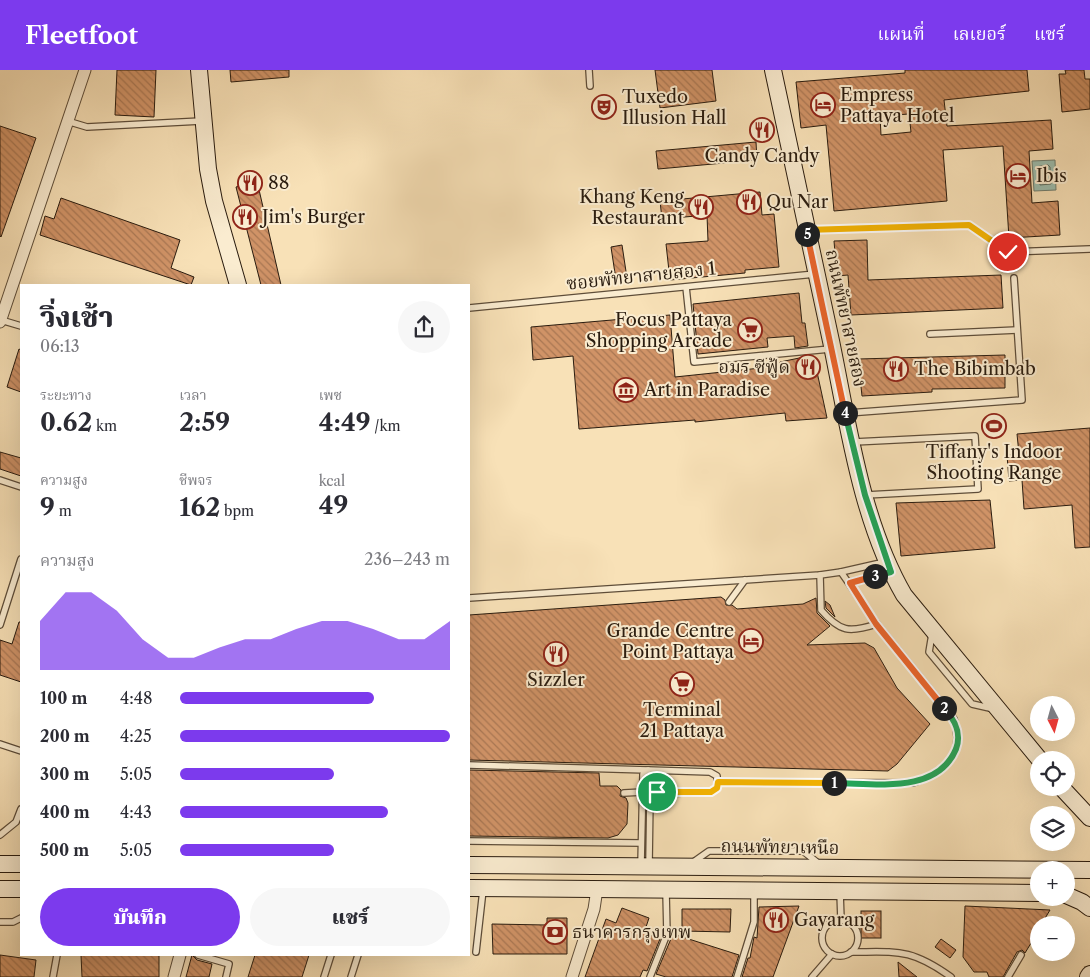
<!DOCTYPE html>
<html lang="th">
<meta charset="utf-8">
<style>
:root{--surface:#fff;--page:#f7f7f7;--text:#2b2b33;--muted:#7c7c81;--accent:#7c3aed}
body{margin:0;font-family:"Libre Caslon Text","Noto Serif Thai",serif;background:var(--page);color:var(--text);height:100vh;display:flex;flex-direction:column;font-size:19px;white-space:nowrap}
*{box-sizing:border-box;margin:0}
p{font-size:16px;color:var(--muted)}
.icon{flex:none;width:28px;height:28px;fill:none;stroke:currentColor;stroke-width:2;stroke-linecap:round;stroke-linejoin:round}
.map{position:relative;flex:1;overflow:hidden}
.panel{position:absolute;left:20px;top:214px;width:450px;height:672px;display:flex;flex-direction:column;background:var(--surface);border-radius:0px;box-shadow:0 5px 20px #0002}
.panel>*{flex:none}
.needle{width:32px;rotate:174deg}
.tools{position:absolute;left:1030px;top:626px;display:grid;gap:10px}
.tools a{display:grid;place-items:center;width:45px;height:45px;border-radius:50%;background:var(--surface);box-shadow:0 5px 20px #0002;font-size:25px}
.pin{position:absolute;display:grid;place-items:center;width:42px;height:42px;color:#fff;margin:-21px;border:2px solid #fff;border-radius:50%;box-shadow:0 1px 5px #0007}
.km{position:absolute;width:25px;height:25px;margin:-12px;border-radius:50%;background:#222;color:#fff;font-size:14px;line-height:25px;text-align:center}
.round{display:grid;place-items:center;flex:none;width:52px;height:52px;border-radius:26px;background:var(--page)}
.summary{display:flex;align-items:center;justify-content:space-between;height:85px;padding:0 20px}
h1{font-size:28px;font-weight:800;line-height:38px}
.figures{display:grid;grid-template-columns:repeat(3,1fr);gap:8px;height:85px;padding:5px 20px}
.figures div{display:grid;align-content:center}
.figures b{font-size:25px;font-weight:800}
.figures small{font-size:14px;font-weight:400}
.figures p{font-size:14px}
.chart{height:140px;padding:10px 20px}
.chart p{display:flex;justify-content:space-between}
.chart svg{width:100%;height:90px;margin-top:5px;fill:var(--accent);opacity:.7}
.cta{display:flex;gap:10px;margin-top:auto;padding:10px 20px}
.cta a{flex:1;height:58px;border-radius:30px;background:var(--accent);color:#fff;font-size:20px;font-weight:800;line-height:58px;text-align:center}
.cta a+a{background:var(--page);color:var(--text)}
ul{padding:0 20px;list-style:none;font-size:16px}
li{display:grid;grid-template-columns:80px 60px 1fr;align-items:center;height:38px}
li i{height:12px;border-radius:6px;background:var(--accent)}
header{display:flex;align-items:center;gap:30px;box-sizing:border-box;height:70px;padding:0 25px;background:var(--accent);color:#fff}
header strong{font-size:24px}
nav{display:flex;gap:28px;margin-inline-start:auto;font-size:18px}
.map>svg:first-child{display:block}
</style>
<header>
<strong>Fleetfoot</strong>
<nav><a>แผนที่</a><a>เลเยอร์</a><a>แชร์</a></nav>
</header>
<div class="map">
<svg width="1090" height="907" viewBox="0 0 1090 907">
<defs>
<pattern id="building-back-hatch" width="6" height="6" patternUnits="userSpaceOnUse" patternTransform="scale(1.25)"><rect width="6" height="6" fill="#d09367"/><path d="M-1 5l2 2M0 0l6 6M5-1l2 2" fill="none" stroke="#a97753"/></pattern>
</defs>
<rect width="100%" height="100%" fill="#f8e1b7"/>
<filter id="stains"><feTurbulence type="fractalNoise" baseFrequency=".004" numOctaves="4"/><feColorMatrix values="0 0 0 0 .2 0 0 0 0 .09 0 0 0 0 .02 0 0 0 .5 -.17"/></filter>
<radialGradient id="worn" r=".72"><stop offset=".6" stop-color="#630" stop-opacity="0"/><stop offset="1" stop-color="#630" stop-opacity=".3"/></radialGradient>
<polygon fill="#9dbeaf" stroke="#6f7d6f" points="1055,90 1056,120 1034,121 1032,91"/>
<g fill="none" stroke-linecap="round" stroke-linejoin="round">
<polygon stroke="#646d5f" stroke-width="1" points="1048,95 1050,97 1051,114 1040,115 1038,97"/>
</g>
<g fill="url(#building-back-hatch)" stroke="#2a1c0f" fill-rule="evenodd">
<polygon points="117,0 156,0 154,47 115,45"/>
<polygon points="230,0 289,0 289,7 231,12"/>
<polygon points="655,0 712,0 716,31 660,38"/>
<path d="M905,0h122l2,21 -85,9 3,26 104,-6 2,29 -24,2 3,52 26,-2 2,34 -51,3 -6,-92 -60,4 4,51 -113,10 -8,-86 -25,3 -5,-46 109,-9zM909,44l2,18 -30,3 -1,-19z"/>
<polygon points="1065,0 1084,0 1085,9 1090,9 1090,39 1062,42 1059,4 1066,4"/>
<polygon points="0,56 36,68 1,167 0,166"/>
<polygon points="756,72 757,90 658,99 656,81"/>
<polygon points="257,111 281,215 261,215 236,117"/>
<polygon points="760,122 762,145 774,144 779,197 745,200 745,203 670,210 666,174 708,171 707,145 662,149 660,131"/>
<polygon points="61,128 180,170 171,198 194,207 191,215 40,165 45,146 54,149"/>
<polygon points="867,170 868,210 1001,205 1003,238 851,245 848,205 837,206 834,171"/>
<polygon points="622,175 627,208 616,210 611,177"/>
<polygon points="799,223 802,253 805,253 808,276 795,278 794,266 767,268 768,277 698,284 693,234"/>
<polygon points="670,245 675,307 780,296 780,292 809,286 809,288 814,288 827,348 786,351 785,343 695,352 695,350 579,359 573,286 533,290 531,257"/>
<polygon points="19,279 21,280 21,322 7,317"/>
<polygon points="1005,285 1005,318 932,319 932,322 862,326 858,289"/>
<polygon points="1090,358 1090,477 1075,478 1072,435 1024,439 1022,410 1009,411 1007,385 1019,384 1017,364"/>
<polygon points="0,382 21,388 21,406 0,399"/>
<polygon points="990,430 995,478 901,486 896,433"/>
<polygon points="721,527 725,530 726,535 732,535 737,539 803,534 816,528 817,543 830,556 807,575 865,573 874,578 897,618 930,654 897,694 888,701 469,690 469,545"/>
<polygon points="825,531 830,535 835,547 826,538"/>
<polygon points="19,552 21,552 21,612 0,605 0,570 12,574"/>
<polygon points="469,700 599,703 600,716 617,716 621,720 620,726 626,728 628,733 627,754 618,765 608,768 469,766"/>
<polygon points="799,836 773,907 742,907 748,888 750,888 754,867 757,868 759,837"/>
<polygon points="965,836 1050,840 1041,855 1039,855 1039,860 1025,883 1022,880 1017,882 1003,907 989,907 987,902 974,902 963,887"/>
<polygon points="622,838 649,848 644,863 660,869 647,901 643,900 640,907 585,907 606,849 616,853"/>
<polygon points="682,839 731,839 730,862 682,861"/>
<rect x="861" y="841" width="20" height="27"/>
<polygon points="547,848 567,848 567,884 493,884 492,854 547,855"/>
<polygon points="673,864 739,885 732,907 666,907 656,904"/>
<polygon points="941,869 956,880 950,888 935,877"/>
<polygon points="0,885 36,890 34,907 0,907"/>
<polygon points="81,885 159,885 159,907 82,907"/>
<polygon points="192,885 197,890 212,894 209,907 186,907"/>
<polygon points="255,885 309,885 302,907 248,907"/>
<polygon points="898,892 917,907 899,907"/>
</g>
<g fill="none" stroke-linecap="round" stroke-linejoin="round">
<defs>
<g id="lane">
<polyline points="589,0 590,16"/>
<polyline points="67,51 87,57 201,51"/>
<polyline points="808,160 969,155 1008,182 1090,179"/>
<polyline points="686,217 694,292 830,279"/>
<polyline points="469,238 815,204"/>
<polyline points="1,250 21,256"/>
<polyline points="930,264 1017,260"/>
<polyline points="848,343 1022,330 1014,208"/>
<polyline points="854,372 975,366 978,419 866,425"/>
<polyline points="0,410 21,417"/>
<polyline points="841,502 885,492"/>
<path d="M820,505l1,35c19,22 28,23 56,14"/>
<polyline points="850,513 891,502"/>
<path d="M469,528l351,-23 21,-3 36,52 77,95c11,36 -8,53 -41,64l-195,-1"/>
<polyline points="729,532 745,510"/>
<polyline points="0,555 21,489"/>
<polyline points="932,564 929,582 972,634 994,639"/>
<polyline points="0,674 21,681"/>
<polyline points="469,695 648,700"/>
<polyline points="624,723 643,722"/>
<polyline points="0,765 16,752 21,739"/>
<polyline points="469,771 641,773"/>
<polyline points="692,793 709,781 803,781 818,793"/>
<polyline points="641,794 643,704 648,700 710,702 717,706 717,718 711,722 653,724 650,727 649,794"/>
<polyline points="840,822 841,850"/>
<circle cx="840" cy="868" r="18"/>
<polyline points="0,852 13,852 21,848"/>
<polyline points="476,882 483,820"/>
<path d="M851,882c47,0 59,-4 100,25"/>
<polyline points="198,885 229,894 226,907"/>
<polyline points="53,907 57,885"/>
<polyline points="324,907 331,885"/>
<polyline points="351,907 358,885"/>
<polyline points="650,907 667,864 666,822"/>
<polyline points="737,907 754,852 754,822"/>
<polyline points="812,907 832,884"/>
<polyline points="1008,907 1021,885"/>
</g>
<g id="street">
<polyline points="0,252 85,0"/>
<polyline points="174,907 180,885"/>
<polyline points="572,907 594,839 597,819"/>
</g>
<g id="secondary">
<polyline points="199,0 208,99 214,131 238,215"/>
<path d="M773,0c19,90 39,180 58,271 17,82 30,180 73,254l136,165"/>
<polyline points="1062,718 1090,748"/>
<polyline points="0,794 21,794"/>
<polyline points="469,795 1090,800"/>
<polyline points="469,818 1039,823"/>
<polyline points="0,819 21,819"/>
<polyline points="1066,825 1082,832 1090,838"/>
<polyline points="1088,907 1090,904"/>
</g>
</defs>
<use href="#lane" stroke="#5e4d39" stroke-width="8"/>
<use href="#street" stroke="#5e4d39" stroke-width="13"/>
<use href="#secondary" stroke="#2a1c0f" stroke-width="18"/>
<use href="#lane" stroke="#faecd0" stroke-width="5.5"/>
<use href="#street" stroke="#faecd0" stroke-width="11"/>
<use href="#secondary" stroke="#faecd0" stroke-width="16"/>
</g>
<g fill="none" stroke-linecap="round" stroke-linejoin="round">
<defs>
<polyline id="split-1" points="657,722 711,722 717,718 718,712 834,713"/>
<path id="split-2" d="M834,713c40,0 103,12 122,-34 6,-16 -1,-29 -12,-41"/>
<polyline id="split-3" points="875,506 850,513 876,554 944,638"/>
<polyline id="split-4" points="845,343 865,425 891,502 875,506"/>
<polyline id="split-5" points="807,164 845,343"/>
<polyline id="split-6" points="807,164 806,160 969,155 1008,182"/>
</defs>
<use href="#split-1" stroke="#fff" stroke-width="10"/>
<use href="#split-2" stroke="#fff" stroke-width="10"/>
<use href="#split-3" stroke="#fff" stroke-width="10"/>
<use href="#split-4" stroke="#fff" stroke-width="10"/>
<use href="#split-5" stroke="#fff" stroke-width="10"/>
<use href="#split-6" stroke="#fff" stroke-width="10"/>
<use href="#split-1" stroke="#f5b400" stroke-width="6"/>
<use href="#split-2" stroke="#22a559" stroke-width="6"/>
<use href="#split-3" stroke="#f0652b" stroke-width="6"/>
<use href="#split-4" stroke="#22a559" stroke-width="6"/>
<use href="#split-5" stroke="#f0652b" stroke-width="6"/>
<use href="#split-6" stroke="#f5b400" stroke-width="6"/>
</g>
<defs>
<symbol id="hotel-ring" viewBox="-11 -11 22 22"><circle r="9.5" fill="#faecd0" stroke="#8f2418" stroke-width="1.5"/><path d="M-6-4.5h1.5V1H6V5H4.5V3h-9V5H-6ZM-4 0a1.8 1.8 0 1 1 3.6 0ZM.5 0V-2.5h3Q6-2.5 6 0Z" fill="#8f2418"/></symbol>
<symbol id="theatre-ring" viewBox="-11 -11 22 22"><circle r="9.5" fill="#faecd0" stroke="#8f2418" stroke-width="1.5"/><path d="M-5-5.5Q0-4 5-5.5V0Q5 5 0 6Q-5 5-5 0ZM-3.3-2.5H-1v1.5H-3.3ZM1-2.5H3.3v1.5H1ZM-2.8 1Q0 5.5 2.8 1Z" fill="#8f2418"/></symbol>
<symbol id="restaurant-ring" viewBox="-11 -11 22 22"><circle r="9.5" fill="#faecd0" stroke="#8f2418" stroke-width="1.5"/><path d="M-5-6h1v4h1v-4h1v4h1v-4h1v5L-1.5 .5V6h-2V.5L-5-1ZM5-6V6H3V1.5H1.5Q1.5-4 5-6Z" fill="#8f2418"/></symbol>
<symbol id="supermarket-ring" viewBox="-11 -11 22 22"><circle r="9.5" fill="#faecd0" stroke="#8f2418" stroke-width="1.5"/><path d="M-6-5.5h2.5l.6 2H6L4.5 2H-2.5L-4.4-4H-6ZM-1.5 3.2a1.3 1.3 0 1 0 .1 0ZM3 3.2a1.3 1.3 0 1 0 .1 0Z" fill="#8f2418"/></symbol>
<symbol id="museum-ring" viewBox="-11 -11 22 22"><circle r="9.5" fill="#faecd0" stroke="#8f2418" stroke-width="1.5"/><path d="M0-6L6-3V-2H-6V-3ZM-5-1h2V3h-2ZM-1-1h2V3h-2ZM3-1h2V3H3ZM-6 4H6V6H-6Z" fill="#8f2418"/></symbol>
<symbol id="stadium-ring" viewBox="-11 -11 22 22"><circle r="9.5" fill="#faecd0" stroke="#8f2418" stroke-width="1.5"/><path d="M0-5a6.5 5 0 1 0 0 10a6.5 5 0 1 0 0-10ZM-3.5-1.8h7v3.6h-7Z" fill="#8f2418"/></symbol>
<symbol id="bank-ring" viewBox="-11 -11 22 22"><circle r="9.5" fill="#faecd0" stroke="#8f2418" stroke-width="1.5"/><path d="M-6-4H6V4H-6ZM0-2.3a2.3 2.3 0 1 0 0 4.6a2.3 2.3 0 1 0 0-4.6Z" fill="#8f2418"/></symbol>
</defs>
<g fill-rule="evenodd">
<use href="#hotel-ring" x="809" y="21" width="28" height="28"/>
<use href="#theatre-ring" x="590" y="23" width="28" height="28"/>
<use href="#restaurant-ring" x="748" y="46" width="28" height="28"/>
<use href="#hotel-ring" x="1004" y="92" width="28" height="28"/>
<use href="#restaurant-ring" x="236" y="99" width="28" height="28"/>
<use href="#restaurant-ring" x="735" y="118" width="28" height="28"/>
<use href="#restaurant-ring" x="687" y="123" width="28" height="28"/>
<use href="#restaurant-ring" x="231" y="133" width="28" height="28"/>
<use href="#supermarket-ring" x="736" y="246" width="28" height="28"/>
<use href="#restaurant-ring" x="794" y="283" width="28" height="28"/>
<use href="#restaurant-ring" x="882" y="285" width="28" height="28"/>
<use href="#museum-ring" x="612" y="306" width="28" height="28"/>
<use href="#stadium-ring" x="980" y="342" width="28" height="28"/>
<use href="#hotel-ring" x="737" y="557" width="28" height="28"/>
<use href="#restaurant-ring" x="542" y="570" width="28" height="28"/>
<use href="#supermarket-ring" x="668" y="600" width="28" height="28"/>
<use href="#restaurant-ring" x="762" y="836" width="28" height="28"/>
<use href="#bank-ring" x="541" y="848" width="28" height="28"/>
</g>
<g text-anchor="middle" stroke-width="4" stroke-linejoin="round" paint-order="stroke">
<g font-size="18" fill="#2a1c0f" stroke="#faecd0" text-anchor="start">
<text x="840" y="31">Empress<tspan x="840" dy="21">Pattaya Hotel</tspan></text>
<text x="622" y="33">Tuxedo<tspan x="622" dy="21">Illusion Hall</tspan></text>
<text x="762" y="92" text-anchor="middle">Candy Candy</text>
<text x="1036" y="112">Ibis</text>
<text x="268" y="119">88</text>
<text x="684" y="133" text-anchor="end">Khang Keng<tspan x="684" dy="21">Restaurant</tspan></text>
<text x="766" y="138">Qu Nar</text>
<text x="262" y="153">Jim's Burger</text>
<text x="732" y="256" text-anchor="end">Focus Pattaya<tspan x="732" dy="21">Shopping Arcade</tspan></text>
<text x="790" y="303" text-anchor="end">อมร ซีฟู้ด</text>
<text x="914" y="305">The Bibimbab</text>
<text x="644" y="326">Art in Paradise</text>
<text x="994" y="388" text-anchor="middle">Tiffany's Indoor<tspan x="994" dy="21">Shooting Range</tspan></text>
<text x="734" y="567" text-anchor="end">Grande Centre<tspan x="734" dy="21">Point Pattaya</tspan></text>
<text x="556" y="616" text-anchor="middle">Sizzler</text>
<text x="682" y="646" text-anchor="middle">Terminal<tspan x="682" dy="21">21 Pattaya</tspan></text>
<text x="794" y="856">Gayarang</text>
<text x="572" y="868">ธนาคารกรุงเทพ</text>
</g>
<g font-size="18" fill="#2a1c0f" stroke="#faecd0">
<text transform="translate(641 206) rotate(-6)" y="6">ซอยพัทยาสายสอง 1</text>
<text transform="translate(846 248) rotate(78)" y="6">ถนนพัทยาสายสอง</text>
<text transform="translate(780 777) rotate(1)" y="6">ถนนพัทยาเหนือ</text>
</g>
</g>
<rect width="100%" height="100%" filter="url(#stains)"/>
<rect width="100%" height="100%" fill="url(#worn)"/>
</svg>
<div class="tools">
<a><svg class="needle" viewBox="-14 -14 28 28"><path d="M0-13l5 13h-10z" fill="#e53935"/><path d="M0 13l5-13h-10z" fill="#7c7c81"/></svg></a>
<a><svg class="icon" aria-label="locate" viewBox="0 0 24 24"><circle cx="12" cy="12" r="6"/><path d="M12 2v4M12 18v4M2 12h4M18 12h4"/></svg></a>
<a><svg class="icon" aria-label="layers" viewBox="0 0 24 24"><path d="M12 4l9 5-9 5-9-5zM3 14l9 5 9-5"/></svg></a>
<a>+</a>
<a>−</a>
</div>
<div class="pin" style="left:657px;top:722px;background:#1e9e55"><svg class="icon" aria-label="arrive" viewBox="0 0 24 24"><path d="M6 21V4h12l-3 4 3 4H6"/></svg></div>
<div class="pin" style="left:1008px;top:182px;background:#d93025"><svg class="icon" aria-label="check" viewBox="0 0 24 24"><path d="M5 12l5 5 9-10"/></svg></div>
<b class="km" style="left:834px;top:713px">1</b>
<b class="km" style="left:944px;top:638px">2</b>
<b class="km" style="left:875px;top:506px">3</b>
<b class="km" style="left:845px;top:343px">4</b>
<b class="km" style="left:807px;top:164px">5</b>
<section class="panel">
<div class="summary"><div><h1>วิ่งเช้า</h1><p>06:13</p></div><a class="round"><svg class="icon" aria-label="share" viewBox="0 0 24 24"><path d="M12 15V3M7 8l5-5 5 5M5 13v7h14v-7"/></svg></a></div>
<div class="figures">
<div><p>ระยะทาง</p><b>0.62<small> km</small></b></div>
<div><p>เวลา</p><b>2:59</b></div>
<div><p>เพซ</p><b>4:49<small> /km</small></b></div>
</div>
<div class="figures">
<div><p>ความสูง</p><b>9<small> m</small></b></div>
<div><p>ชีพจร</p><b>162<small> bpm</small></b></div>
<div><p>kcal</p><b>49</b></div>
</div>
<div class="chart"><p><span>ความสูง</span>236–243 m</p>
<svg viewBox="0 0 160 44" preserveAspectRatio="none"><path d="M0 44V20L10 6L20 6L30 15L40 29L50 38L60 38L70 33L80 29L90 29L100 24L110 20L120 20L130 24L140 29L150 29L160 20V44z"/></svg>
</div>
<ul>
<li><b>100 m</b>4:48<i style="width:72%"></i></li>
<li><b>200 m</b>4:25<i style="width:100%"></i></li>
<li><b>300 m</b>5:05<i style="width:57%"></i></li>
<li><b>400 m</b>4:43<i style="width:77%"></i></li>
<li><b>500 m</b>5:05<i style="width:57%"></i></li>
</ul>
<div class="cta"><a>บันทึก</a><a>แชร์</a></div>
</section>
</div>
